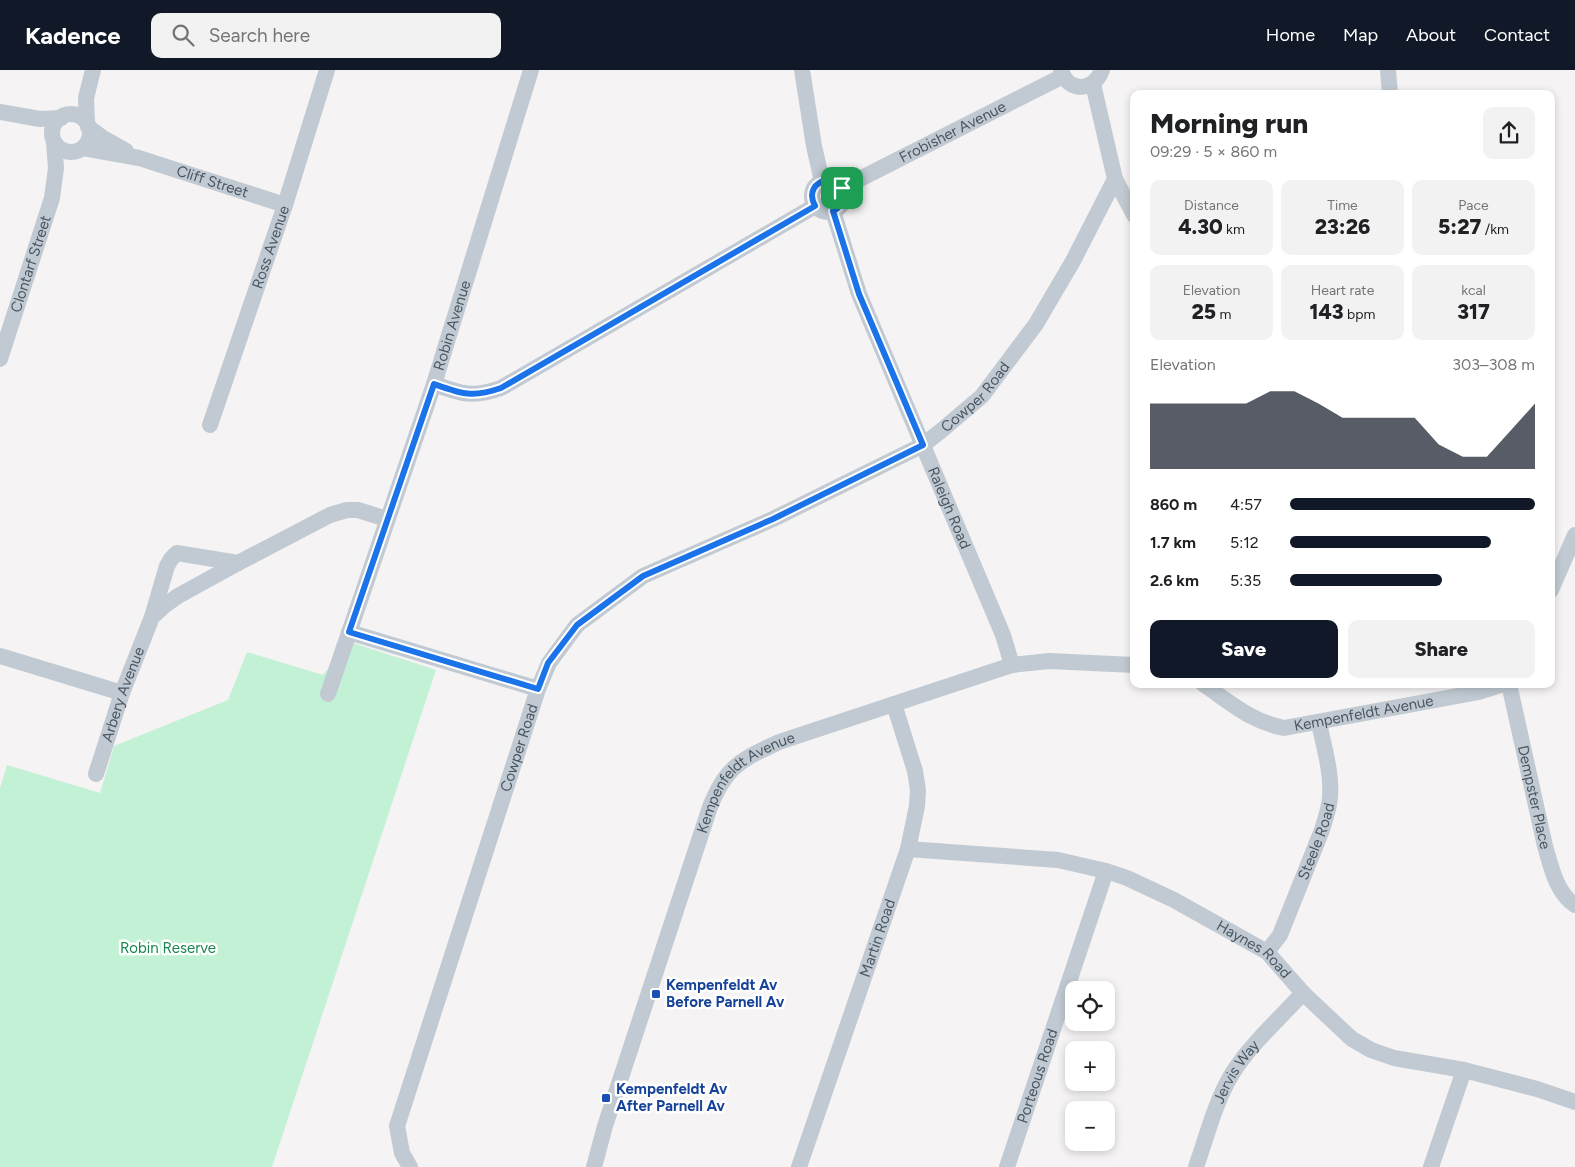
<!DOCTYPE html>
<meta charset="utf-8">
<style>
:root{--surface:#fff;--page:#f2f2f2;--text:#202124;--muted:#757577;--accent:#111827}
body{margin:0;font-family:Figtree,sans-serif;background:var(--page);color:var(--text);height:100vh;display:flex;flex-direction:column;font-size:19px;white-space:nowrap}
*{box-sizing:border-box;margin:0}
p{font-size:16px;color:var(--muted)}
.icon{flex:none;width:28px;height:28px;fill:none;stroke:currentColor;stroke-width:2;stroke-linecap:round;stroke-linejoin:round}
.map{position:relative;flex:1;overflow:hidden}
.details{position:absolute;left:1130px;top:20px;width:425px;height:598px;display:flex;flex-direction:column;background:var(--surface);border-radius:10px;box-shadow:0 2px 8px #0003}
.details>*{flex:none}
.tools{position:absolute;left:1065px;top:911px;display:grid;gap:10px}
.tools a{display:grid;place-items:center;width:50px;height:50px;border-radius:10px;background:var(--surface);box-shadow:0 2px 8px #0003;font-size:25px}
.pin{position:absolute;display:grid;place-items:center;width:42px;height:42px;color:#fff;margin:-21px;border-radius:10px;box-shadow:0 2px 8px #0006}
.round{display:grid;place-items:center;flex:none;width:52px;height:52px;border-radius:10px;background:var(--page)}
.summary{display:flex;align-items:center;justify-content:space-between;height:85px;padding:0 20px}
h1{font-size:28px;font-weight:800;line-height:38px}
.figures{display:grid;grid-template-columns:repeat(3,1fr);gap:8px;height:85px;padding:5px 20px}
.figures div{display:grid;align-content:center;border-radius:10px;background:var(--page);text-align:center}
.figures b{font-size:21px;font-weight:800}
.figures small{font-size:14px;font-weight:400}
.figures p{font-size:14px}
.chart{height:140px;padding:10px 20px}
.chart p{display:flex;justify-content:space-between}
.chart svg{width:100%;height:90px;margin-top:5px;fill:var(--accent);opacity:.7}
.action{display:flex;gap:10px;margin-top:auto;padding:10px 20px}
.action a{flex:1;height:58px;border-radius:10px;background:var(--accent);color:#fff;font-size:20px;font-weight:800;line-height:58px;text-align:center}
.action a+a{background:var(--page);color:var(--text)}
ul{padding:0 20px;list-style:none;font-size:16px}
li{display:grid;grid-template-columns:80px 60px 1fr;align-items:center;height:38px}
li i{height:12px;border-radius:6px;background:var(--accent)}
header{display:flex;align-items:center;gap:30px;box-sizing:border-box;height:70px;padding:0 25px;background:var(--accent);color:#fff}
header strong{font-size:24px}
nav{display:flex;gap:28px;margin-inline-start:auto;font-size:18px}
.search{width:350px;height:45px;background:var(--page);display:flex;align-items:center;gap:12px;box-sizing:border-box;padding:0 18px;border-radius:10px;color:var(--muted);font-size:19px}
.map>svg:first-child{display:block}
</style>
<header>
<strong>Kadence</strong>
<div class="search"><svg class="icon" aria-label="search" viewBox="0 0 24 24"><circle cx="10" cy="10" r="6"/><path d="M15 15l6 6"/></svg>Search here</div>
<nav><a>Home</a><a>Map</a><a>About</a><a>Contact</a></nav>
</header>
<div class="map">
<svg width="1575" height="1097" viewBox="0 0 1575 1097">
<rect width="100%" height="100%" fill="#f5f3f3"/>
<polygon fill="#c3f1d5" points="350,572 436,600 272,1097 0,1097 0,718 7,695 100,723 114,676 228,630 247,582 323,605"/>
<g fill="none" stroke-linecap="round" stroke-linejoin="round">
<g stroke="#c1cad2" stroke-width="16">
<polyline points="802,0 814,76 822,111"/>
<path d="M1061,0c7,23 33,22 41,0"/>
<polyline points="1388,0 1390,24"/>
<polyline points="1093,14 1115,109 1134,145"/>
<polyline points="0,42 40,49 61,48"/>
<circle cx="71" cy="63" r="19"/>
<polyline points="87,53 86,28 93,0"/>
<polyline points="88,57 103,68 126,81"/>
<path id="s1" d="M83,78l56,10 146,47"/>
<circle cx="828" cy="126" r="16"/>
<path id="s2" d="M842,118l221,-112"/>
<path id="s3" d="M833,141l26,83 144,341 9,30"/>
<path id="s4" d="M0,289l52,-161 4,-30 -2,-26"/>
<path d="M434,314c28,10 38,14 67,4l314,-182"/>
<path id="s5" d="M210,355l75,-220 42,-135"/>
<polyline points="1551,520 1575,465"/>
<polyline points="152,547 167,496 171,489 177,483 238,493"/>
<polyline points="349,562 538,619"/>
<polyline points="0,586 122,623"/>
<path id="s6" d="M1203,614c28,19 47,37 81,44l195,-36 25,-8"/>
<path id="s7" d="M1509,614l36,162c6,20 11,47 30,59"/>
<path id="s8" d="M328,624l106,-310 97,-314"/>
<path id="s9" d="M96,704l26,-81 30,-76 12,-11 14,-10 60,-33 92,-48 17,-5h11l29,9"/>
<path id="s10" d="M908,779l150,11 48,11 21,7 47,22 93,52 36,41 36,34 13,12 19,11 23,8 70,12 73,19 38,13"/>
<path id="s11" d="M1267,882l13,-17 42,-105c3,-11 8,-23 8,-34 2,-25 -7,-51 -11,-74"/>
<path id="s12" d="M410,1097l-8,-14 -5,-27 141,-437 11,-26 28,-38 66,-49 130,-57 150,-74 19,-15 40,-34 54,-72 37,-63 42,-82"/>
<path id="s13" d="M594,1097l11,-41 27,-82 78,-237c16,-41 31,-47 69,-65l233,-77 37,-4 85,4"/>
<path id="s14" d="M799,1097l109,-318 9,-43 1,-16 -3,-19 -21,-67"/>
<path id="s15" d="M1007,1097l99,-296"/>
<path id="s16" d="M1196,1097c11,-31 19,-65 36,-93 17,-28 48,-56 71,-81"/>
<polyline points="1431,1097 1464,1000"/>
</g>
</g>
<g fill="none" stroke-linecap="round" stroke-linejoin="round">
<defs>
<path id="route" d="M828,110c18,3 21,23 5,31l26,83 64,151 -150,74 -130,57 -66,49 -29,38 -10,26 -189,-57 85,-248c28,10 38,14 67,4l314,-182c-7,-13 -1,-24 13,-26z"/>
</defs>
<use href="#route" stroke="#fff" stroke-width="10"/>
<use href="#route" stroke="#1a73e8" stroke-width="6"/>
</g>
<g fill="#1a4fb4" stroke="#fff" stroke-width="2">
<rect x="651" y="919" width="10" height="10" rx="2.5"/>
<rect x="601" y="1023" width="10" height="10" rx="2.5"/>
</g>
<g text-anchor="middle" stroke-width="5" stroke-linejoin="round" paint-order="stroke">
<g font-size="15" fill="#4a5661" stroke="#fff">
<text dy="5" stroke="none"><textPath href="#s2" startOffset="124">Frobisher Avenue</textPath></text>
<text dy="5" stroke="none"><textPath href="#s1" startOffset="134">Cliff Street</textPath></text>
<text dy="5" stroke="none"><textPath href="#s5" startOffset="188">Ross Avenue</textPath></text>
<text dy="5" stroke="none"><textPath href="#s4" startOffset="100">Clontarf Street</textPath></text>
<text dy="5" stroke="none"><textPath href="#s8" startOffset="389">Robin Avenue</textPath></text>
<text dy="5" stroke="none"><textPath href="#s12" startOffset="1041">Cowper Road</textPath></text>
<text dy="5" stroke="none"><textPath href="#s3" startOffset="319">Raleigh Road</textPath></text>
<text dy="5" stroke="none"><textPath href="#s9" startOffset="84">Arbery Avenue</textPath></text>
<text dy="5" stroke="none"><textPath href="#s6" startOffset="174">Kempenfeldt Avenue</textPath></text>
<text dy="5" stroke="none"><textPath href="#s12" startOffset="441">Cowper Road</textPath></text>
<text dy="5" stroke="none"><textPath href="#s13" startOffset="422">Kempenfeldt Avenue</textPath></text>
<text dy="5" stroke="none"><textPath href="#s7" startOffset="116">Dempster Place</textPath></text>
<text dy="5" stroke="none"><textPath href="#s11" startOffset="122">Steele Road</textPath></text>
<text dy="5" stroke="none"><textPath href="#s14" startOffset="242">Martin Road</textPath></text>
<text dy="5" stroke="none"><textPath href="#s10" startOffset="368">Haynes Road</textPath></text>
<text dy="5" stroke="none"><textPath href="#s16" startOffset="104">Jervis Way</textPath></text>
<text dy="5" stroke="none"><textPath href="#s15" startOffset="96">Porteous Road</textPath></text>
</g>
<g font-size="15" fill="#17864f" stroke="#fff">
<text x="168" y="883">Robin Reserve</text>
</g>
<g font-size="15" font-weight="bold" fill="#164399" stroke="#fff" text-anchor="start">
<text x="666" y="920">Kempenfeldt Av<tspan x="666" dy="17">Before Parnell Av</tspan></text>
<text x="616" y="1024">Kempenfeldt Av<tspan x="616" dy="17">After Parnell Av</tspan></text>
</g>
</g>
</svg>
<div class="tools">
<a><svg class="icon" aria-label="locate" viewBox="0 0 24 24"><circle cx="12" cy="12" r="6"/><path d="M12 2v4M12 18v4M2 12h4M18 12h4"/></svg></a>
<a>+</a>
<a>−</a>
</div>
<div class="pin" style="left:842px;top:118px;background:#1e9e55"><svg class="icon" aria-label="arrive" viewBox="0 0 24 24"><path d="M6 21V4h12l-3 4 3 4H6"/></svg></div>
<section class="details">
<div class="summary"><div><h1>Morning run</h1><p>09:29 · 5 × 860 m</p></div><a class="round"><svg class="icon" aria-label="share" viewBox="0 0 24 24"><path d="M12 15V3M7 8l5-5 5 5M5 13v7h14v-7"/></svg></a></div>
<div class="figures">
<div><p>Distance</p><b>4.30<small> km</small></b></div>
<div><p>Time</p><b>23:26</b></div>
<div><p>Pace</p><b>5:27<small> /km</small></b></div>
</div>
<div class="figures">
<div><p>Elevation</p><b>25<small> m</small></b></div>
<div><p>Heart rate</p><b>143<small> bpm</small></b></div>
<div><p>kcal</p><b>317</b></div>
</div>
<div class="chart"><p><span>Elevation</span>303–308 m</p>
<svg viewBox="0 0 160 44" preserveAspectRatio="none"><path d="M0 44V12L10 12L20 12L30 12L40 12L50 6L60 6L70 12L80 19L90 19L100 19L110 19L120 32L130 38L140 38L150 25L160 12V44z"/></svg>
</div>
<ul>
<li><b>860 m</b>4:57<i style="width:100%"></i></li>
<li><b>1.7 km</b>5:12<i style="width:82%"></i></li>
<li><b>2.6 km</b>5:35<i style="width:62%"></i></li>
</ul>
<div class="action"><a>Save</a><a>Share</a></div>
</section>
</div>
